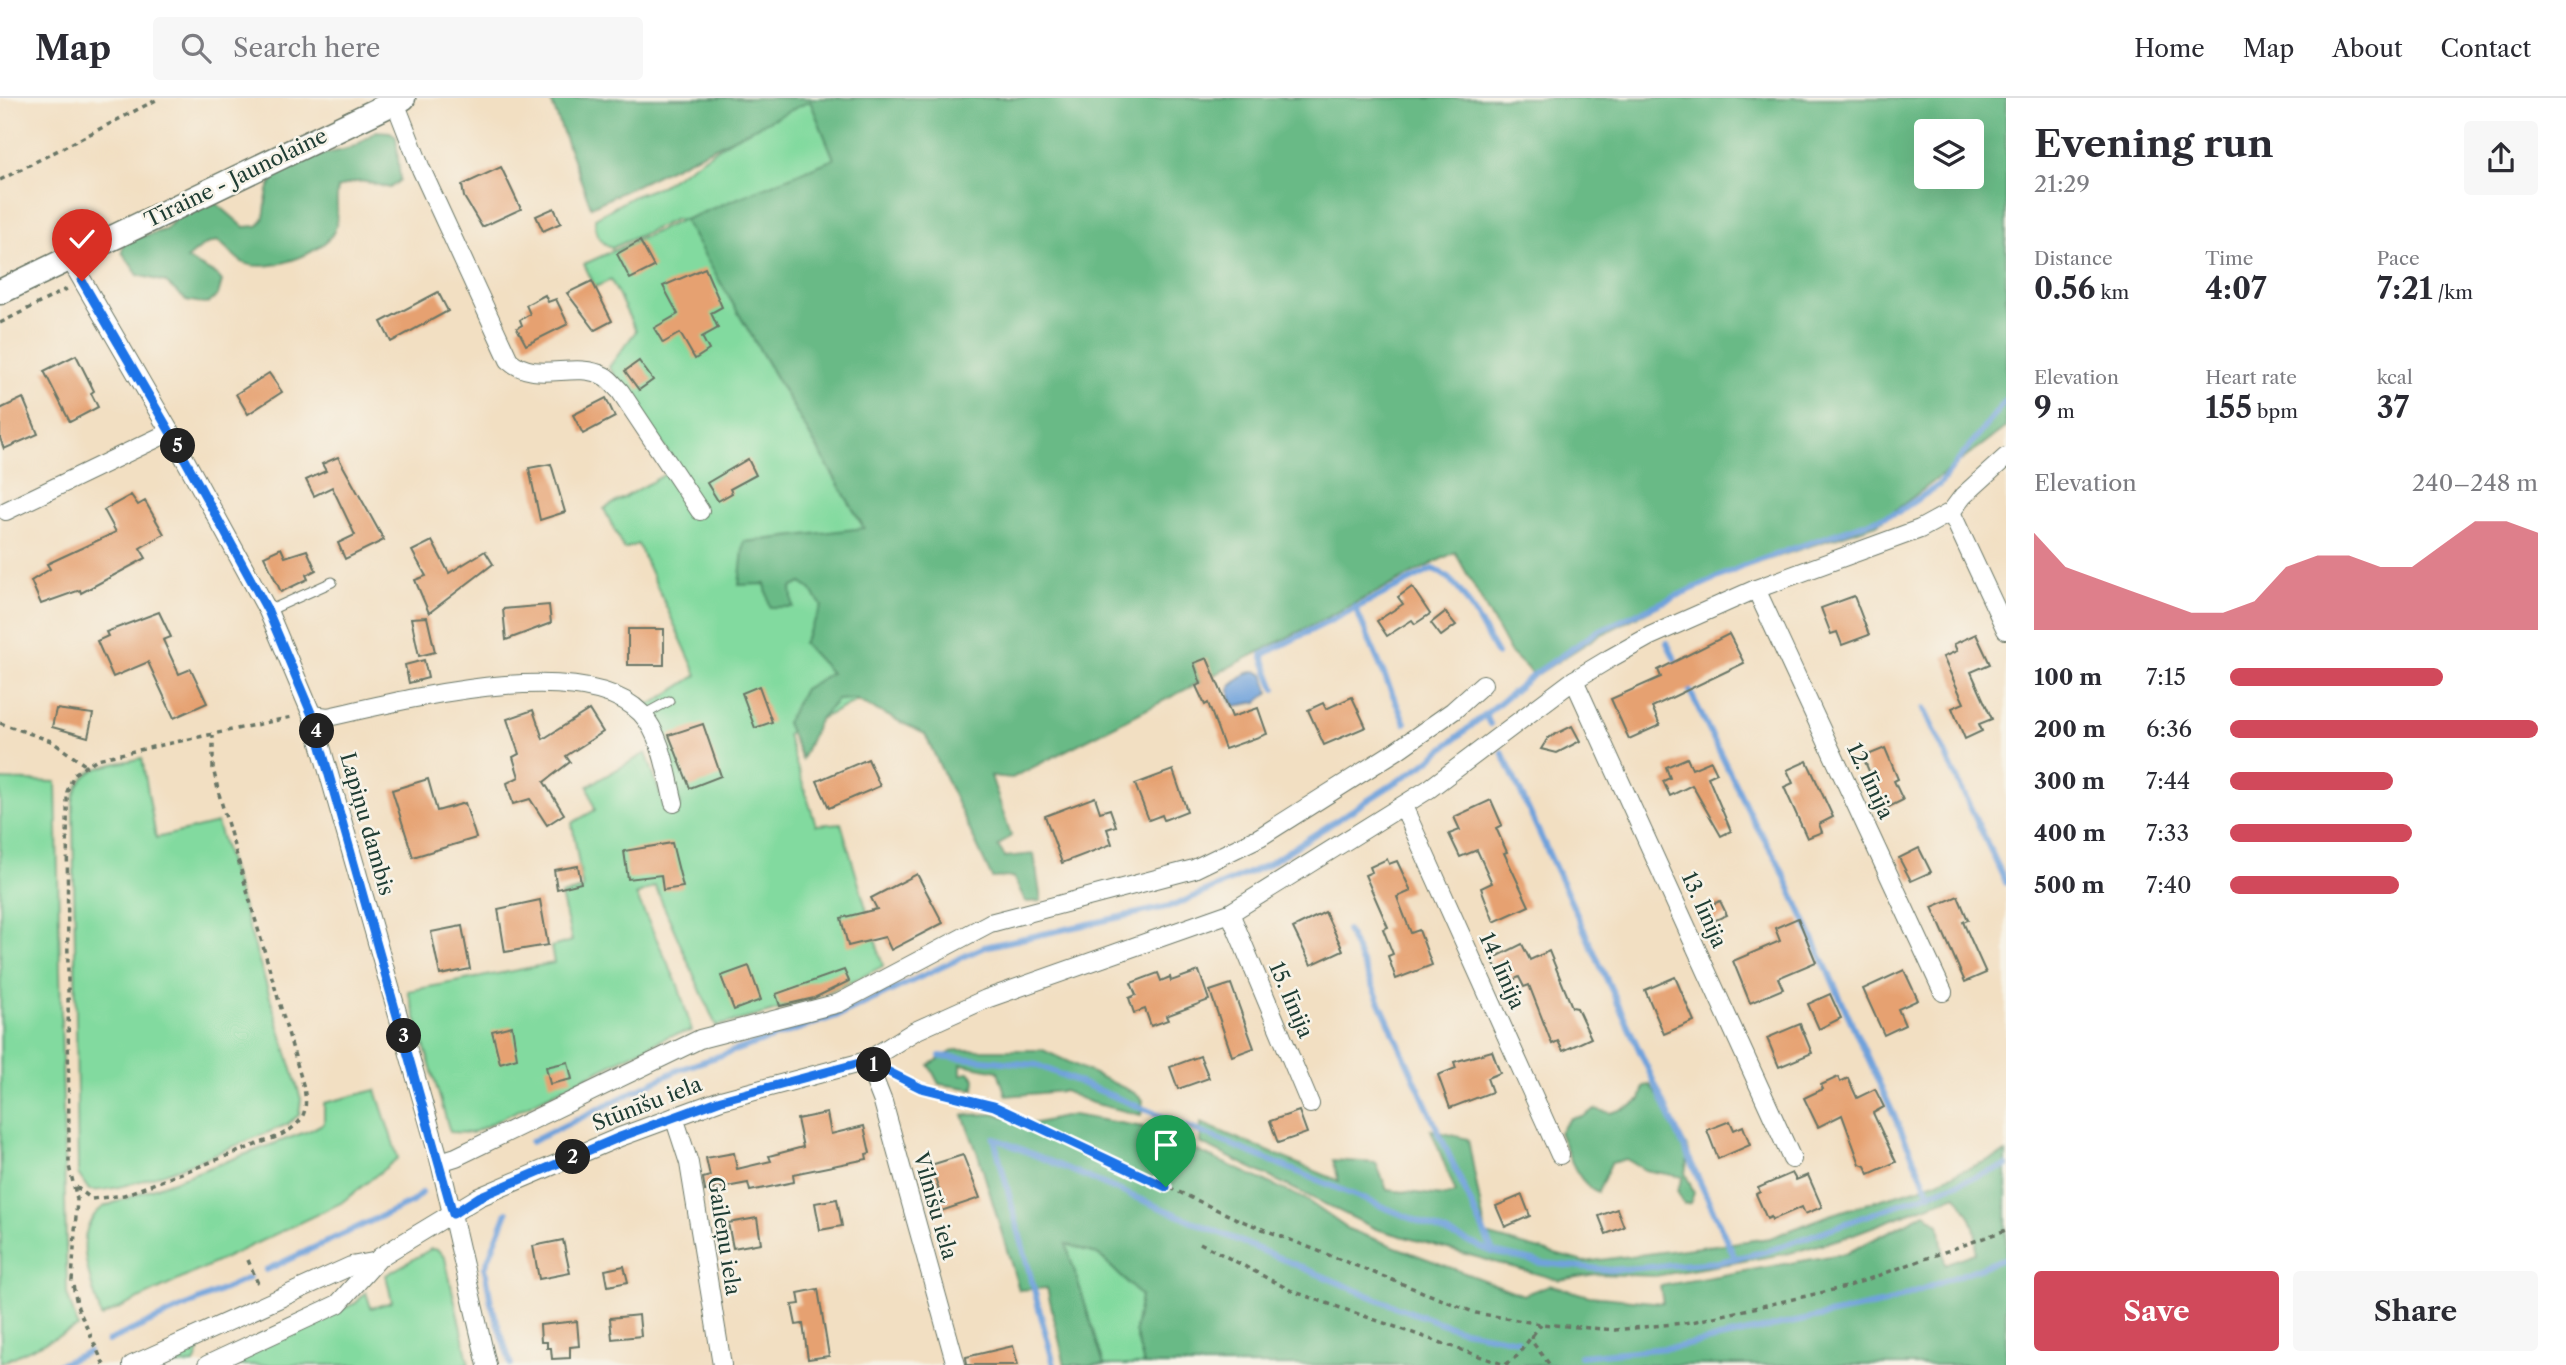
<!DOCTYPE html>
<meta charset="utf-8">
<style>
:root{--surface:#fff;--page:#f7f7f7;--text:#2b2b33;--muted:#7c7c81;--line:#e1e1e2;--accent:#d1495b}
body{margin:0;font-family:"Libre Caslon Text",serif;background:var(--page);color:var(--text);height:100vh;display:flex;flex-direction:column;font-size:26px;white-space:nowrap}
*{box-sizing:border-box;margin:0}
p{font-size:23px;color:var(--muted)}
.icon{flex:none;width:38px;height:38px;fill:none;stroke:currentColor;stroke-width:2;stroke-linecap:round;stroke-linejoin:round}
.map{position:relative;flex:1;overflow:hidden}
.sheet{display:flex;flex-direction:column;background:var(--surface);width:560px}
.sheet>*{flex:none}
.fabs{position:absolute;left:1914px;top:21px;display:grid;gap:14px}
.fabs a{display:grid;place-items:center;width:70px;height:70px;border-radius:7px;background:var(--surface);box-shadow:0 7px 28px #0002;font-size:35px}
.pin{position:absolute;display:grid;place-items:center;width:60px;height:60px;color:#fff;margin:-72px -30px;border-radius:50% 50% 50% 0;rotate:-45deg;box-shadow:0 0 7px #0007}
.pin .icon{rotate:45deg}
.km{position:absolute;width:35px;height:35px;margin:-18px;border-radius:50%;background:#222;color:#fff;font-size:19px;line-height:35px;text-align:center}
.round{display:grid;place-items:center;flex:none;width:74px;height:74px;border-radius:7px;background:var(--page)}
.overview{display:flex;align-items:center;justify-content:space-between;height:119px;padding:0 28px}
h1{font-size:38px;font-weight:700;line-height:52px}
.stats{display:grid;grid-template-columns:repeat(3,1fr);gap:10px;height:119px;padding:7px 28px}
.stats div{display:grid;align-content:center}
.stats b{font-size:30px;font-weight:700}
.stats small{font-size:19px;font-weight:400}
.stats p{font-size:19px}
.chart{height:196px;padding:14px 28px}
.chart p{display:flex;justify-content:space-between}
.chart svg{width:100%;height:126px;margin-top:7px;fill:var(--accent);opacity:.7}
.primary-button{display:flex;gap:14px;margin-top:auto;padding:14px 28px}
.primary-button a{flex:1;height:80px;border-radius:7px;background:var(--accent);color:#fff;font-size:28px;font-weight:700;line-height:80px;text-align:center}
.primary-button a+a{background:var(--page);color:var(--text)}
ul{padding:0 28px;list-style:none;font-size:23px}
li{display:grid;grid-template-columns:112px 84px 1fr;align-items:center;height:52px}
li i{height:18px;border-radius:9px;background:var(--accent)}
header{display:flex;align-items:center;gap:42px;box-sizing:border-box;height:98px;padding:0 35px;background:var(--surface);border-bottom:2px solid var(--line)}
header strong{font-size:33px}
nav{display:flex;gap:38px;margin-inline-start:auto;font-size:24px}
.search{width:490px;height:63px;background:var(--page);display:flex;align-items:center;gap:18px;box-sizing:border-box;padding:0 24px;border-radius:7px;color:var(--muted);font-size:26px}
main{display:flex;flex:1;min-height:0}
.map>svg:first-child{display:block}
</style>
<header>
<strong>Map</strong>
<div class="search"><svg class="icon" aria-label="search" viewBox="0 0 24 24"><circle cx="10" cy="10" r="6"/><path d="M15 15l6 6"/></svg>Search here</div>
<nav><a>Home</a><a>Map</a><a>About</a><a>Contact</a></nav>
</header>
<main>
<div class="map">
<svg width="2006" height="1267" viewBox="0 0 2006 1267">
<rect width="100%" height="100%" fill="#f7f3e8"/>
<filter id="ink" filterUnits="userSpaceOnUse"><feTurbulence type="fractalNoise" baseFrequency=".0143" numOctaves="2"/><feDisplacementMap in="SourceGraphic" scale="14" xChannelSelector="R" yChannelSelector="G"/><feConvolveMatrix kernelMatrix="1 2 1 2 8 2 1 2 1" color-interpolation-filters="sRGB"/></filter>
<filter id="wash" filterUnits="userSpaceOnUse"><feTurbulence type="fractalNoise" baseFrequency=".00686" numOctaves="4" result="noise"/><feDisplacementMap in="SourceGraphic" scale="28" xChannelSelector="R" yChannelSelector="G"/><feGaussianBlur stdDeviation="1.57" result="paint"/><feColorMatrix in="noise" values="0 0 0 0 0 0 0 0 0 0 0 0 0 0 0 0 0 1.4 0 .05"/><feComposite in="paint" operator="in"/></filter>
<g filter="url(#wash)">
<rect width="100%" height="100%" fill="#f2dfc2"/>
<g fill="#82da9f" stroke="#508c6a" stroke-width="2">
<path d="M818,0l28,50 -13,13 -149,59 180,308 50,145 -127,62 29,90 25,-2 42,143c-54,30 -107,46 -167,60l-61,-140 -19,9 42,90 14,46 -23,5 -197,97 -22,-1 -42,-141 146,-28 -3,-16 21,-6 -11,-46 22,-6 -11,-66 23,-13 -7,-24 58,-33 19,55 16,-3 -41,-98 15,-5 42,-27 -59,-131 -14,5 -20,-40 74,-42 -69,-100 27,-36 -25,-51 -16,7 -11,-23 98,-44 -6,-1 -64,29c-14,-6 -17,-16 -17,-30l39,-22 27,-10 112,-74z"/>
<path d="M142,660l14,80 61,-15 84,276 -2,16 -13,10c-39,15 -163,71 -197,65l-11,-16 -5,-373c7,-38 37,-35 69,-43z"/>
<polygon points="0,682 56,684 67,1196 78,1229 1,1265"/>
<path d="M376,992l22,68 -57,45 -240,114c-9,-36 -33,-84 2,-110l208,-77 13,-7v-20z"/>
<polygon points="1065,1145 1099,1157 1141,1198 1135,1233 1144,1267 1104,1267"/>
<polygon points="431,1151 438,1152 445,1160 469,1267 219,1267 356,1205 366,1194 371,1210 392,1204 386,1177"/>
<polygon points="204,1241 194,1266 175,1267 181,1252"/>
</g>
<g fill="#69ba86" stroke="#447c5d" stroke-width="2" fill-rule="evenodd">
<path d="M550,0h1456v329l-129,97 -159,52 -120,60 -63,40 -25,-24 -55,-100 -443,226 -21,-2 20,60 -13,10 7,11 29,-3 7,47 -15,1 -13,-25 -21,1 -67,-144 -71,-35 -17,1 -18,20 -17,39 -16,-36 18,-34 27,-16 -28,-30 19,-37 -12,-17 -9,-6 -10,5 2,19h-23l-5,-23 -26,1 5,-43 120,-14 -180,-308 150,-61 -24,-58 -219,106zM1927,33h45v46h-45z"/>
<path d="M376,33l14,1 6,4 4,44 -10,8c-26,-6 -26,-11 -52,0 -3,13 1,26 -2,38 -6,27 -72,49 -94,36 -9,-6 -15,-15 -25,-21l-13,4 -17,14 30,16 5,6 -4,14 -11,9 -21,-4 -21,-18 -27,-7 -16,-23 2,-11 41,-11 19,-20 18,-10 14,3 28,24 13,-1c15,-9 2,-35 21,-52 16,-15 45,-20 65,-24 13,-2 23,-12 33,-19z"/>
<polygon points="955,952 1043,952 1133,994 1143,1002 1141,1017 1092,1005 1064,993 1006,998 998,973 961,966 961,977 969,974 975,981 974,991 939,986 929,967"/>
<path d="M1650,987l13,18 26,49 -4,21 9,20 -4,10 -6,1 -7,-13 6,-14 -38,-7 -19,-11 -15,4 -13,29c-22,-9 -30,-40 -39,-60l12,-14 11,-1 13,-8 16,4 20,-7 9,-6 4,-14z"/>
<path d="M997,1016l30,11 46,-10 70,12 162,72 43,30 175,66 26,-10 40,11 74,7 -3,-17 187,-33 78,-40 14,11 6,40 30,-11c5,-24 -6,-40 -19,-58l-113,43 -53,15 -135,23 -59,-2 -37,6 -183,-51 -176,-86 1,-20 138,58 -6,-21 43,3 11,27 57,6 12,-3 -25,-63 37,9 18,96 98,27 186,-24 62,-24 90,-27 84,-34v212h-862l-9,-34 6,-35 -42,-41 -33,-11 38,121h-39l-18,-77 -28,2 -40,-133 -16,-42z"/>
</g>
<polygon fill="#6fa2db" stroke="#477088" stroke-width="2" points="1256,573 1264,577 1269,595 1257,604 1235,608 1230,600 1230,589 1247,575"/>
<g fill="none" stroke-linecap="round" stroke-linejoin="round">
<g stroke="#6fa2db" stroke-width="6">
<polyline points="1355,509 1405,625"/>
<polyline points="1667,545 1679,569"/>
<polyline points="1686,585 1753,722 1778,764 1930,1096"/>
<path d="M1275,591l-13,-34 171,-86c30,11 47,58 64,85"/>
<polyline points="1924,611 2006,785"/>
<polyline points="1485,617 1490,626"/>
<polyline points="1502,654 1735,1160"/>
<polyline points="1347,832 1493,1154"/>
<polyline points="940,958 1037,967 1493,1154 1542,1165 1610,1172 1718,1164 1768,1153 2006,1068"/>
<polyline points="994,1040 1394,1208 1458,1231 1517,1242"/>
<polyline points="994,1040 1054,1267"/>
<polyline points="531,1044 678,972 842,916 984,849 1175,807 1265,768 1423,667 1536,575 1598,533 1746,467 1898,414 1939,387 2006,302"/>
<polyline points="507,1114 485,1170 491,1205 511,1267"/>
<polyline points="266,1172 412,1104 422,1095"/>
<polyline points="108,1243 249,1180"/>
<polyline points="1580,1258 1677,1249 1885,1205 2006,1160"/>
<polyline points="58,1267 88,1254"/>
</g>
</g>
<g id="blocks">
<g fill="#e6a171">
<polygon points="501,69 521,111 482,129 464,99 462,87"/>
<polygon points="554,110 561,125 543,133 536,118"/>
<polygon points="640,143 654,169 630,181 617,156"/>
<polygon points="705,170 722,209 711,215 718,230 702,239 709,252 695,261 680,235 663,245 654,230 678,216 663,188"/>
<polygon points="592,183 612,223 595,232 567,195"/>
<polygon points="438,194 448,213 391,244 381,224"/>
<polygon points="545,197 548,204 556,201 568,226 526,247 517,230 522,227 520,222 530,216 526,207"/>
<polygon points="76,257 94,293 91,295 98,309 70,324 44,273"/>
<polygon points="639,263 653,282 639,292 625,273"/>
<polygon points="269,275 282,294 248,316 236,296"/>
<polygon points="23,300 38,336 4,351 0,340 0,311"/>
<polygon points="606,300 615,319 583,336 573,317"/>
<polygon points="338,359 384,442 345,461 338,445 355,437 332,389 314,398 306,382 326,373 322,366"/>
<polygon points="748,361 756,377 730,391 732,395 718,403 707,385"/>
<polygon points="551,366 565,414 540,422 529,370"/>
<polygon points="131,397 138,407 145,403 164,436 140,450 146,460 81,495 80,492 41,506 31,483 50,471 47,466 116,434 104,412"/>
<polygon points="432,443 449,475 485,453 493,466 429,515 415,482 426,478 412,453"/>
<polygon points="281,450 285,459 307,452 316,472 306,477 308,481 281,494 264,458"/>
<polygon points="1412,489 1430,516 1415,526 1412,522 1387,538 1377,523 1403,506 1398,499"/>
<polygon points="1854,498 1869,537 1842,547 1837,534 1831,536 1821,510"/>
<polygon points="549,507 551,525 506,542 503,511"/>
<polygon points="159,514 171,539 163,542 179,576 191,571 207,605 174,620 148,564 113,579 97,543 108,538 106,534"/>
<polygon points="1445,514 1456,527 1441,538 1431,525"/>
<polygon points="427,519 435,554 419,558 411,520"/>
<rect x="628" y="531" width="36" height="36"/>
<polygon points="1729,536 1744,565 1652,609 1660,627 1629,641 1611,601 1661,579 1658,572"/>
<polygon points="1976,536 1990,566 1971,574 1992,621 1979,626 1982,633 1965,641 1952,610 1964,605 1943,559 1957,553 1954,546"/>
<polygon points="1207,560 1232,619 1258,610 1267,636 1225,651 1208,605 1205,607 1196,588 1201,586 1194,565"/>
<polygon points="424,562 428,580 409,585 405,567"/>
<polygon points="759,588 772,624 755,630 742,595"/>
<polygon points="1352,599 1366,629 1324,647 1308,612 1323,605 1326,611"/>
<polygon points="56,611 93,616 88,639 52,629"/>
<polygon points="533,612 543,641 589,612 603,634 566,658 570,664 544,684 564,716 547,727 530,701 513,706 507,685 519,679 513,659 519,656 507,621"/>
<polygon points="703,626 721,678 690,690 669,637"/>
<polygon points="1572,628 1580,643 1557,655 1541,651 1548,640"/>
<polygon points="1885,650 1898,681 1894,683 1903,702 1885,711 1863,659"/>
<polygon points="1687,660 1692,671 1711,663 1717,675 1708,679 1731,733 1721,738 1692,687 1670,698 1663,683 1670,680 1666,669"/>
<polygon points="868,661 880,688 829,710 817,683"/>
<polygon points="1807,663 1833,719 1819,726 1822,734 1807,740 1784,689 1793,685 1787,672"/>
<polygon points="1173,672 1187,713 1164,722 1162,717 1149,722 1135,686"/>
<polygon points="428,681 437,713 465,705 476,740 413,759 392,692"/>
<polygon points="1095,699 1100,714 1110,711 1116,728 1107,731 1112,746 1062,765 1045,718"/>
<polygon points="1491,702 1502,727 1496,730 1507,754 1504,755 1529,808 1494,824 1481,790 1492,785 1477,752 1460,759 1449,736 1460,732 1454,719"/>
<polygon points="672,745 683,789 663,792 661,777 628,781 624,753"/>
<polygon points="1919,750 1931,774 1911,783 1899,760"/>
<polygon points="1387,761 1389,766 1397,763 1411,793 1397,799 1411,835 1419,832 1432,867 1396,881 1388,858 1393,856 1383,831 1388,829 1365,777 1372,774 1370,769"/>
<polygon points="578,768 581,785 557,791 554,772"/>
<polygon points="917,776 943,825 891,852 885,839 848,848 841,820 877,811 871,800"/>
<polygon points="1958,798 1968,822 1963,824 1986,875 1965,884 1932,809"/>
<polygon points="540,802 548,847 505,854 498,811"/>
<polygon points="1720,803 1727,817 1707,826 1701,811"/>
<polygon points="1325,814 1343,852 1311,867 1293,830"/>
<polygon points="1798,820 1816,864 1778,880 1783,891 1750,905 1733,863 1780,843 1775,830"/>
<polygon points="462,828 470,871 440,877 431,834"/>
<polygon points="1522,846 1530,862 1549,853 1572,909 1577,910 1591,940 1563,953 1558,943 1552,946 1529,887 1524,889 1519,879 1504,886 1492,861"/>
<polygon points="749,868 761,902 734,912 721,878"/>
<polygon points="844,872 849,883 814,900 780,908 776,896"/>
<polygon points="1904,872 1918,902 1898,911 1905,927 1884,937 1863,891"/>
<polygon points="1199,873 1209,902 1166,918 1168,922 1151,928 1145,911 1134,915 1129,900 1136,897 1131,885 1158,875 1161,883 1170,879 1171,883"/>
<polygon points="1675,879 1694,923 1664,936 1645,892"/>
<polygon points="1231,886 1254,950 1232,958 1210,893"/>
<polygon points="1830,896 1841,920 1819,931 1808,906"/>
<polygon points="1800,926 1812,955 1779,969 1767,940"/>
<polygon points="512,928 517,960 500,965 492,933"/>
<polygon points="1492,953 1500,975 1487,980 1492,994 1450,1010 1438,977 1456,970 1454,964"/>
<polygon points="1200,958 1209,980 1178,991 1170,969"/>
<polygon points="568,964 572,981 550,986 546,969"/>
<polygon points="1838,979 1840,984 1848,980 1857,1000 1875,991 1884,1009 1873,1015 1896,1064 1869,1076 1865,1068 1860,1066 1842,1017 1818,1029 1804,1000 1823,991 1821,987"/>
<polygon points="1299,1013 1307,1035 1278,1045 1270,1023"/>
<polygon points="827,1015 831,1036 864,1028 870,1055 866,1056 867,1061 793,1076 794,1084 750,1093 748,1085 705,1093 703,1080 710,1078 706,1060 734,1055 737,1071 771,1063 769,1058 803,1049 797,1021"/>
<polygon points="1730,1023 1734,1032 1743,1028 1750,1047 1718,1061 1707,1032"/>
<polygon points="963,1057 980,1100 941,1113 935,1094 939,1092 931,1067"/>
<polygon points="1792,1075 1796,1082 1808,1077 1822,1109 1805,1116 1802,1109 1772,1122 1771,1119 1767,1121 1756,1096 1760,1094 1758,1090"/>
<polygon points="1522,1097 1530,1118 1505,1129 1496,1108"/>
<polygon points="837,1101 842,1128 820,1132 815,1105"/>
<polygon points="1617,1111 1624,1129 1606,1136 1599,1118"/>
<polygon points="757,1120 761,1145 733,1150 728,1125"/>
<polygon points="563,1142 570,1175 539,1181 533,1148"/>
<polygon points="624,1168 628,1184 608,1188 605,1172"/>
<polygon points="818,1191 829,1258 808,1261 803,1226 796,1227 792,1207 800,1206 798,1195"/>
<polygon points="639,1217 641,1238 612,1241 610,1220"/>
<polygon points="577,1223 579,1248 570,1249 570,1260 552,1261 551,1250 547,1250 547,1244 541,1244 540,1227"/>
<polygon points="1013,1248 1018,1267 967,1267 966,1259"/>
</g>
</g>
</g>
<g filter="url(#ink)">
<use href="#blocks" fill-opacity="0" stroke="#697666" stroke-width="2"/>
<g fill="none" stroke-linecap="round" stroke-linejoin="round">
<defs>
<g id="service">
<polyline points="268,513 332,484"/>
<polyline points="643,617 669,603"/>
</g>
<g id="minor">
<path d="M395,4l26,67 88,191c28,25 64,0 95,16 6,3 11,10 16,15l80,120"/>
<polyline points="70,161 170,334 268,513 312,617 440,1064 487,1267"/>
<polyline points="6,413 170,334"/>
<polyline points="1951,414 2006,532"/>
<polyline points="1756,491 1943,894"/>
<polyline points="1574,582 1792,1061"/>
<path d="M312,617l16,2c73,-16 255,-64 313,-4 21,22 26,62 33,90"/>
<polyline points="1403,708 1560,1057"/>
<polyline points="1230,815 1310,1006"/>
<polyline points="867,963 883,1004 956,1267"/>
<polyline points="674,1019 689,1065 722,1267"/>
<polyline points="440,1064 456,1059 700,941 839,905 990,825 1194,771 1260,739 1396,653 1453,613 1483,586"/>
<polyline points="132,1267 351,1168 373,1164"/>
<polyline points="207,1267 338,1206 380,1159 479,1099 620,1039 721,1002 867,963 915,933 986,901 1230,815 1429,691 1574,582 1609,561 1650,538 1756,491 1920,431 1951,414 1963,398 2006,359"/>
</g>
<polyline id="secondary" points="0,194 403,0"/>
</defs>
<use href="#service" stroke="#697666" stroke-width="11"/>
<use href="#minor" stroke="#697666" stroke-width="20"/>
<use href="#secondary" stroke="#697666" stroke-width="27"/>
<g stroke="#697666" stroke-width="3.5" stroke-dasharray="5 5" stroke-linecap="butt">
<polyline points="0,82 160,0"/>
<polyline points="0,225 67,191"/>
<polyline points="0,625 51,643 85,667"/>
<polyline points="893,977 921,990 994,1008 1237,1121 1476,1215 1541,1226 1615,1232 1692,1224 1846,1189 2006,1132"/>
<path d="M76,1089l16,12 32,-4 155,-59c23,-12 30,-22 25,-48l-85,-294 -6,-26v-33"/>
<polyline points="1200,1145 1292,1193 1505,1267 1517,1258 1541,1226"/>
<polyline points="248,1162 259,1188"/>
<polyline points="1532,1236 1533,1245 1550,1267"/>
<polyline points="104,1267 78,1210 72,1183 77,1101 69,1068 67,694 74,676 97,661 292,619"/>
</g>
<use href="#service" stroke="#fff" stroke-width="9"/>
<use href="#minor" stroke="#fff" stroke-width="18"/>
<use href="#secondary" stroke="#fff" stroke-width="24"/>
</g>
</g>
<g fill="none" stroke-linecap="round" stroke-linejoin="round" filter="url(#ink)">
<defs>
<polyline id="route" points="82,183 170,334 268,513 312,617 453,1116 479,1099 620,1039 721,1002 867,963 921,990 994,1008 1166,1089"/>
</defs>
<use href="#route" stroke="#fff" stroke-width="14"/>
<use href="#route" stroke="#1a73e8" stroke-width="9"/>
</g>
<g text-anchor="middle" stroke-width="5" stroke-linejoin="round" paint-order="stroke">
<g font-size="21" fill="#1f3d34" stroke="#f7f3e8">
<text transform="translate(236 80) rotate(-26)" y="7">Tīraine - Jaunolaine</text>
<text transform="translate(1870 683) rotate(65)" y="7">12. līnija</text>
<text transform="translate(367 726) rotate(74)" y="7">Lapiņu dambis</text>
<text transform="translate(1704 812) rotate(66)" y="7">13. līnija</text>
<text transform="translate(1502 873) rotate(66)" y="7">14. līnija</text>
<text transform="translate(1291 902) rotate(67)" y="7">15. līnija</text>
<text transform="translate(647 1006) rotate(-21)" y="7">Stūnīšu iela</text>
<text transform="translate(935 1108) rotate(74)" y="7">Vilnīšu iela</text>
<text transform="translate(724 1138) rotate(81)" y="7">Gaileņu iela</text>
</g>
</g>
</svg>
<div class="fabs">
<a><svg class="icon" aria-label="layers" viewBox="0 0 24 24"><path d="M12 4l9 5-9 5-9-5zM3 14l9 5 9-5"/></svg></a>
</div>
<div class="pin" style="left:1166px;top:1089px;background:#1e9e55"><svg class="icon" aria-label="arrive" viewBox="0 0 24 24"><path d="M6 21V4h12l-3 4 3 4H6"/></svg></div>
<div class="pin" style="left:82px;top:183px;background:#d93025"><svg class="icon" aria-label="check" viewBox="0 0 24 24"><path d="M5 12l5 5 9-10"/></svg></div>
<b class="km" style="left:874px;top:967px">1</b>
<b class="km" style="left:573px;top:1059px">2</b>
<b class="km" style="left:404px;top:938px">3</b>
<b class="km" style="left:317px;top:633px">4</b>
<b class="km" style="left:178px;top:348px">5</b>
</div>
<section class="sheet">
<div class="overview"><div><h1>Evening run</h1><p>21:29</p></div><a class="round"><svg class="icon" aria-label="share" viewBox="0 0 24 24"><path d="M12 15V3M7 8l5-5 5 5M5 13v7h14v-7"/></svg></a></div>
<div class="stats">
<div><p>Distance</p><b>0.56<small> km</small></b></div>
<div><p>Time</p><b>4:07</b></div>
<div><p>Pace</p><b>7:21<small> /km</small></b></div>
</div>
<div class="stats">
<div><p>Elevation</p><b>9<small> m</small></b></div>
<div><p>Heart rate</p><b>155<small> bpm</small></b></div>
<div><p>kcal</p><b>37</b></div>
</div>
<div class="chart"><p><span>Elevation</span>240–248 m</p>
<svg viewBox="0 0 160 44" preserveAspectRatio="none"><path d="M0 44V10L10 22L20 26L30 30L40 34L50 38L60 38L70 34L80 22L90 18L100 18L110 22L120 22L130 14L140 6L150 6L160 10V44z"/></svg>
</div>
<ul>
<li><b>100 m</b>7:15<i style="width:69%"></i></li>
<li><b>200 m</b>6:36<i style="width:100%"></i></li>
<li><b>300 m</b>7:44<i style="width:53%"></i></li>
<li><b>400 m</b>7:33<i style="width:59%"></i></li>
<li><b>500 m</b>7:40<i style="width:55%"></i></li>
</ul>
<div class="primary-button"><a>Save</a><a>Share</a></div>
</section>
</main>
